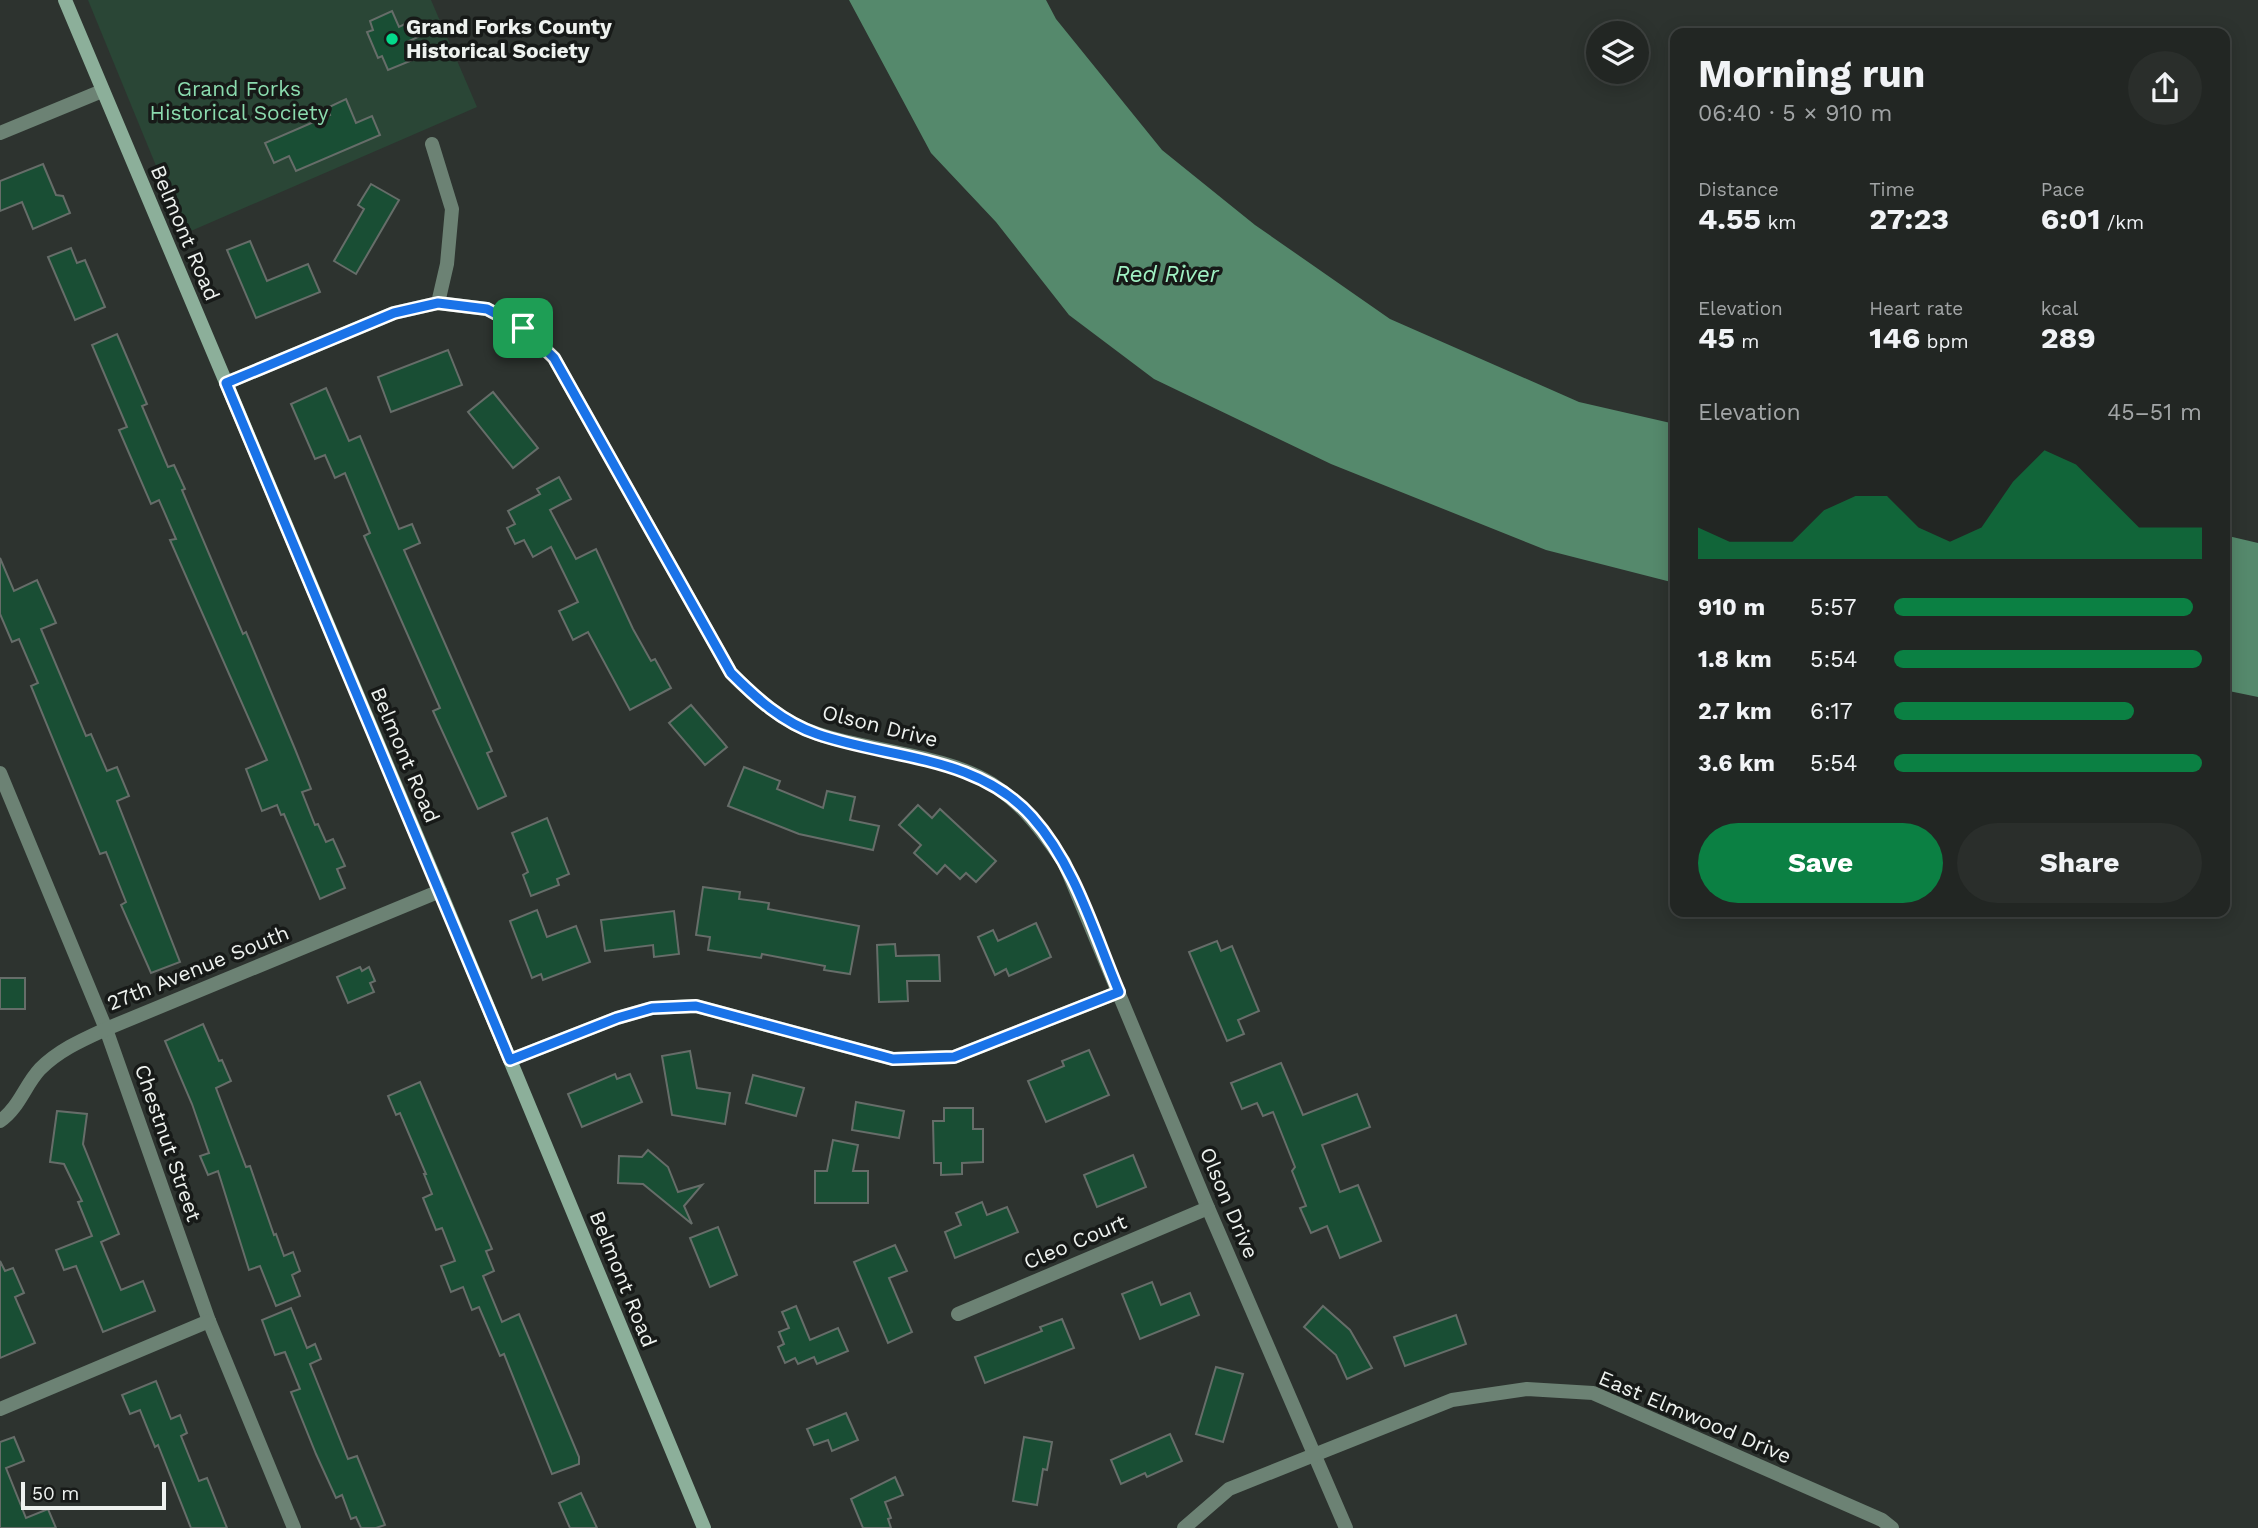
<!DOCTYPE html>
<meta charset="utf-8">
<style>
:root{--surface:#222623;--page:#2a2e2b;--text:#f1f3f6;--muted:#a2a5a6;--line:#3f4341;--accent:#0b8043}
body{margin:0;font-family:"Work Sans",sans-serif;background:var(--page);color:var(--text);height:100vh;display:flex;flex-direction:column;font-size:26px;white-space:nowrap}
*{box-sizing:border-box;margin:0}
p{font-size:23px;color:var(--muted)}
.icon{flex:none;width:38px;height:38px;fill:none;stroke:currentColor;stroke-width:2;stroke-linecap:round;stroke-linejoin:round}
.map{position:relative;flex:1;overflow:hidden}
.details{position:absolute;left:1670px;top:28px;width:560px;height:889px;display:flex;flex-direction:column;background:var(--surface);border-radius:14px;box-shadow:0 4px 18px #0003,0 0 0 2px var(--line)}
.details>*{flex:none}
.controls{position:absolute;left:1586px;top:21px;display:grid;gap:14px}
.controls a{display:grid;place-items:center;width:63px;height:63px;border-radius:50%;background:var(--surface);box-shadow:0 4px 18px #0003,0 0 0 2px var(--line);font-size:35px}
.scale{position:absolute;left:21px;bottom:18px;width:145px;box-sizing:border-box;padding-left:7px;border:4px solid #eef2ef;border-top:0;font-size:19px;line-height:24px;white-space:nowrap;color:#eef2ef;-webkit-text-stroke:5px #171a18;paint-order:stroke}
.pin{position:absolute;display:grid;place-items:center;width:60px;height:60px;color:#fff;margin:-30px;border-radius:14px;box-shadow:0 4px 10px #0006}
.round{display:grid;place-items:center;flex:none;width:74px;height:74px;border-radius:37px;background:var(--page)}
.headline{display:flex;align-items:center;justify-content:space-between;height:119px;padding:0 28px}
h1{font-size:38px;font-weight:700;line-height:52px}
.figures{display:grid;grid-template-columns:repeat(3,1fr);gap:10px;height:119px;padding:7px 28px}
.figures div{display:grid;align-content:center}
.figures b{font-size:30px;font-weight:700}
.figures small{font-size:19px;font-weight:400}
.figures p{font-size:19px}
.chart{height:196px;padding:14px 28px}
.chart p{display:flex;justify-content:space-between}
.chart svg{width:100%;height:126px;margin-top:7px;fill:var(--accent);opacity:.7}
.cta{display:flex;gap:14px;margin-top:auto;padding:14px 28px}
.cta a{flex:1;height:80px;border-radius:42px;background:var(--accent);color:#fff;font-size:28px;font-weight:700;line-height:80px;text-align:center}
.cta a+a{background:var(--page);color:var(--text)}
ul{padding:0 28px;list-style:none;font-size:23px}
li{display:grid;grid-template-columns:112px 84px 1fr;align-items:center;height:52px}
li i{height:18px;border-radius:9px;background:var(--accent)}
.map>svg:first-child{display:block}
</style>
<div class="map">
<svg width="2258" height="1528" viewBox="0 0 2258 1528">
<rect width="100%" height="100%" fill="#2d332f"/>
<polygon fill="#2a4636" points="88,0 431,0 477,107 184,234"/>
<g fill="#55896c">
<polygon points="849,0 1046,0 1056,19 1162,150 1255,225 1390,319 1579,402 1675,424 1675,583 1546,550 1331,464 1154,379 1069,315 996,222 931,153"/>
<polygon points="2224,535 2258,543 2258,697 2224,690"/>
</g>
<g fill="#194e34" stroke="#666d69" stroke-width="2">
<polygon points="392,11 399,27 413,20 420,36 407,42 415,59 388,70 382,56 378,58 367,32 373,30 370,21"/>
<polygon points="346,99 356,123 372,116 380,135 296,171 289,156 274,163 265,143 330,115 327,108"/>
<polygon points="43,164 56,195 63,196 70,213 33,229 22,202 0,211 0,181"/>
<polygon points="371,184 399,200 356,274 334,261 364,209 358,205"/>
<polygon points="250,241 267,281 308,264 320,292 256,318 227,250"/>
<polygon points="71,248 77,263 85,260 105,307 75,320 48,257"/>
<polygon points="117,334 147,404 142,406 168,467 174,465 185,489 182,490 243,634 246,632 295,749 311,789 302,792 315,825 318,824 326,842 333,839 345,866 337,869 345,888 320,899 284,814 281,815 277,805 262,811 246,769 267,760 170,540 176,539 159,500 151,504 119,430 127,427 92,345"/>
<polygon points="448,350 462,385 391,412 378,377"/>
<polygon points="326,388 349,441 360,436 399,529 412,524 420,543 404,550 492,751 487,753 506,796 478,809 433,711 440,708 364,536 370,533 345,473 335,478 325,455 315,459 291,404"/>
<polygon points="493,392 538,448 513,468 468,412"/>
<polygon points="559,477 571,499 550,510 576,559 596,549 633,629 651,661 655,659 671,688 630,710 588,632 573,640 559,611 578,602 551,547 533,557 524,540 515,544 507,528 515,524 508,511 540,494 537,489"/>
<polygon points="0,558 14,591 37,580 56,623 41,629 86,736 91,734 107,771 117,767 129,796 117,801 180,962 151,973 121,905 126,902 106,852 100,854 31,686 38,683 19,639 12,642 0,614"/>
<polygon points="691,705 727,747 705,765 669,723"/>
<polygon points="744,767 780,781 777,789 823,808 827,791 855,797 850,820 879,826 873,850 799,834 728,806"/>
<polygon points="918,805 932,818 940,809 996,861 976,882 966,873 960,879 945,865 937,874 914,853 921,845 899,825"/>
<polygon points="547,818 569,874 557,879 559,885 531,896 523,875 528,872 512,833"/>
<polygon points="703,887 740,892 739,899 769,903 768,909 859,926 850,974 824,970 825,966 762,954 761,958 708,950 710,937 696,935"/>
<polygon points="537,910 547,937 576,926 590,962 543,980 541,974 532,978 510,921"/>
<polygon points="674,911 679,954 654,957 653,945 605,951 601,920"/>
<polygon points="1036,923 1051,957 1009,976 1006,969 995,975 978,937 993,930 998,941"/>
<polygon points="1217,941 1221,951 1232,946 1259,1011 1238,1020 1244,1034 1227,1041 1189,952"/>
<polygon points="895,944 896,956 939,955 940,981 907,981 908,1001 879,1002 877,945"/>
<polygon points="360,967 362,971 369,967 375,981 370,983 374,992 348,1003 337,977"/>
<rect x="0" y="978" width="25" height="31"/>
<polygon points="203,1024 219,1061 222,1060 231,1081 216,1088 246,1167 250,1166 274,1235 276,1234 284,1256 293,1252 300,1271 292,1275 300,1296 276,1306 260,1266 249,1270 218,1171 208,1175 200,1156 209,1153 192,1104 165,1041"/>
<polygon points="1089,1050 1109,1095 1046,1122 1028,1081 1064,1066 1062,1061"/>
<polygon points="690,1051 697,1088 730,1093 725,1124 672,1115 662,1056"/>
<polygon points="1281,1063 1303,1115 1357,1094 1370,1127 1322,1145 1340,1192 1358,1185 1381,1241 1340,1258 1327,1226 1311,1233 1300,1208 1306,1206 1292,1171 1295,1167 1273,1112 1263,1116 1257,1103 1242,1109 1231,1083"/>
<polygon points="615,1074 617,1079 630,1074 642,1102 582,1127 568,1094"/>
<polygon points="753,1075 804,1088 796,1116 746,1103"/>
<polygon points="420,1082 492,1249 486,1251 494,1271 483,1276 502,1322 519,1314 579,1457 579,1464 552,1474 504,1354 500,1356 479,1307 472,1310 463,1287 451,1292 441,1266 455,1261 442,1228 436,1230 423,1198 432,1194 424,1174 426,1174 400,1113 396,1115 388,1096"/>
<polygon points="856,1102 904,1111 899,1138 852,1130"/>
<polygon points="944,1108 973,1108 973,1129 983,1129 983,1162 962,1163 962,1174 941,1175 941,1163 934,1163 933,1121 944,1121"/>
<polygon points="57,1111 87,1114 83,1144 119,1234 101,1242 121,1290 143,1281 155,1311 103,1332 76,1266 64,1270 56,1250 92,1236 78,1202 82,1201 64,1164 50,1162"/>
<polygon points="833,1140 858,1145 853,1171 868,1171 868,1203 815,1203 815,1171 827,1171"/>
<polygon points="648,1150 668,1167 678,1192 702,1185 684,1206 692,1224 643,1184 618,1183 619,1156 642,1157"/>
<polygon points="1133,1155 1146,1187 1097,1207 1084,1175"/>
<polygon points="982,1202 987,1215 1007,1207 1018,1232 955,1258 945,1232 961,1225 956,1213"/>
<polygon points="718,1227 737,1275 710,1287 690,1238"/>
<polygon points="895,1245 907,1271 889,1278 912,1332 888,1343 854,1262"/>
<polygon points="0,1261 5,1271 13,1268 24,1293 15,1297 35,1343 0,1358"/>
<polygon points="1152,1282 1161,1305 1190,1293 1199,1315 1140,1339 1122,1294"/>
<polygon points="796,1306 810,1340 838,1328 848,1351 817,1364 814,1357 798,1364 795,1358 785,1363 778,1347 784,1344 779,1332 789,1328 782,1312"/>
<polygon points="1323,1306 1350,1330 1372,1368 1347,1379 1336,1355 1304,1327"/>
<polygon points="291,1308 307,1348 315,1344 321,1359 310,1364 348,1459 357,1456 385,1525 376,1528 361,1528 356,1517 351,1519 342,1495 336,1498 316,1454 291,1392 300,1389 285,1352 275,1355 262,1320"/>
<polygon points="1456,1315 1466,1344 1405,1366 1394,1337"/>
<polygon points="1062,1319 1074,1348 985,1383 975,1357 1042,1331 1040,1327"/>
<polygon points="1216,1367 1243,1374 1223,1442 1196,1434"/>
<polygon points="156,1381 171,1419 180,1415 187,1433 181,1436 199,1481 207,1478 227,1528 191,1528 158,1445 155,1447 140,1410 130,1414 122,1395"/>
<polygon points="846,1413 858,1440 832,1451 828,1440 814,1445 807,1429"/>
<polygon points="1170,1434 1182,1461 1147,1477 1145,1473 1121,1484 1111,1460"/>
<polygon points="14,1437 24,1461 6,1468 26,1518 48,1509 56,1528 0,1528 0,1442"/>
<polygon points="1024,1437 1052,1442 1047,1470 1043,1469 1037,1505 1013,1501"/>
<polygon points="895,1477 903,1495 885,1502 891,1518 888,1519 891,1528 863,1528 851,1499"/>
<polygon points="581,1493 597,1528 570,1528 559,1503"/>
</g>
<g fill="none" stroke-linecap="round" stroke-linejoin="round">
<g stroke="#6c8274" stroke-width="14">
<polyline points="0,133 102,91"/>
<path d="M438,303l49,6 36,20 31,29 177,315c25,25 52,50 87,61 51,17 129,21 174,50 32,21 51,48 72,78l144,346 138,320"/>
<polyline points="226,383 394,313 438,303 447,264 452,209 432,144"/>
<polyline points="0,773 106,1029 209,1321 294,1528"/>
<polyline points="510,1060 617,1018 652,1008 696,1006 893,1059 954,1057 1119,992"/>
<path d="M0,1121c19,-13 25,-36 40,-52 19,-19 42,-29 66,-40l334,-138"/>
<polyline points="958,1314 1208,1208"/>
<polyline points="0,1409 209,1321"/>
<polyline points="1184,1528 1229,1489 1314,1455 1452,1400 1527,1389 1593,1393 1882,1520 1892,1528"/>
</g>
<polyline stroke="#8caf9a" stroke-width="14" points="65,0 440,891 704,1528"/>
</g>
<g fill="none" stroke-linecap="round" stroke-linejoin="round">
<defs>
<path id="route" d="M438,303l49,6 36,19 31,30 177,315c25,25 51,49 86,61 72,25 160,21 215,83 43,48 62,116 87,175l-165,65 -61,2 -197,-53 -44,2 -35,10 -107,42 -284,-677 168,-70z"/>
</defs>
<use href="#route" stroke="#fff" stroke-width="14"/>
<use href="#route" stroke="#1a73e8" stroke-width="9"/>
</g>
<circle fill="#04d98b" stroke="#171a18" stroke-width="2.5" cx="392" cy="39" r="7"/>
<g text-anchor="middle" stroke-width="7" stroke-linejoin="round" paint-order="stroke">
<g font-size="21" font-weight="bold" fill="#eef2ef" stroke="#171a18" text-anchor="start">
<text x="406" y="34">Grand Forks County<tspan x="406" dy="24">Historical Society</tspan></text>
</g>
<g font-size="21" fill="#8bdbae" stroke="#171a18">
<text x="239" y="96">Grand Forks<tspan x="239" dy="24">Historical Society</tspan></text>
</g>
<g font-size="21" fill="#eef2ef" stroke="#171a18">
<text transform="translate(185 233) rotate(67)" y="7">Belmont Road</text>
<text transform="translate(880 726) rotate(14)" y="7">Olson Drive</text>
<text transform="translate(405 755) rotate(67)" y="7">Belmont Road</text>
<text transform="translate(198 968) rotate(-22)" y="7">27th Avenue South</text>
<text transform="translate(168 1143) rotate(71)" y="7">Chestnut Street</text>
<text transform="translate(1229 1203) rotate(67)" y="7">Olson Drive</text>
<text transform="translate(1075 1242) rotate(-23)" y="7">Cleo Court</text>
<text transform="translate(623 1279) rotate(68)" y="7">Belmont Road</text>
<text transform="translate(1695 1417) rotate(23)" y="7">East Elmwood Drive</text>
</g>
<g font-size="23" font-style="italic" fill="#a0f1c3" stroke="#171a18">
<text x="1167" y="282">Red River</text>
</g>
</g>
</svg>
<div class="controls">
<a><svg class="icon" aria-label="layers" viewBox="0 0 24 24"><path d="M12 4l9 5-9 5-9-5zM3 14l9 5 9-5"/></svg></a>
</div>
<div class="scale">50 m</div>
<div class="pin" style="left:523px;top:328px;background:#1e9e55"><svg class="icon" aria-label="arrive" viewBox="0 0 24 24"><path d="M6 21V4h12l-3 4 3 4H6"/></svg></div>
<section class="details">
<div class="headline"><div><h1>Morning run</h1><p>06:40 · 5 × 910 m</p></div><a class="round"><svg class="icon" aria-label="share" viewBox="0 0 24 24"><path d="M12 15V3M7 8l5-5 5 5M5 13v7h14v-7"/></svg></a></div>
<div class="figures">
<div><p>Distance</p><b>4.55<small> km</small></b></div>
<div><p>Time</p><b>27:23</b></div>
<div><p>Pace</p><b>6:01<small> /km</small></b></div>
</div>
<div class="figures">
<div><p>Elevation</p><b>45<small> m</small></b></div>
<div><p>Heart rate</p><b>146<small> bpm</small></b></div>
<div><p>kcal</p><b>289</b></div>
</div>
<div class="chart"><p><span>Elevation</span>45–51 m</p>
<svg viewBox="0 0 160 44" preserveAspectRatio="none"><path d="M0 44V33L10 38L20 38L30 38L40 27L50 22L60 22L70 33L80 38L90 33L100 17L110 6L120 11L130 22L140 33L150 33L160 33V44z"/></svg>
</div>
<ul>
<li><b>910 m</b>5:57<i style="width:97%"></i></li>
<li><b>1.8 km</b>5:54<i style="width:100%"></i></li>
<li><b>2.7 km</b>6:17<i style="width:78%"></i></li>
<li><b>3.6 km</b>5:54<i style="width:100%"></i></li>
</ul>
<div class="cta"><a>Save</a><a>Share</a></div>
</section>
</div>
